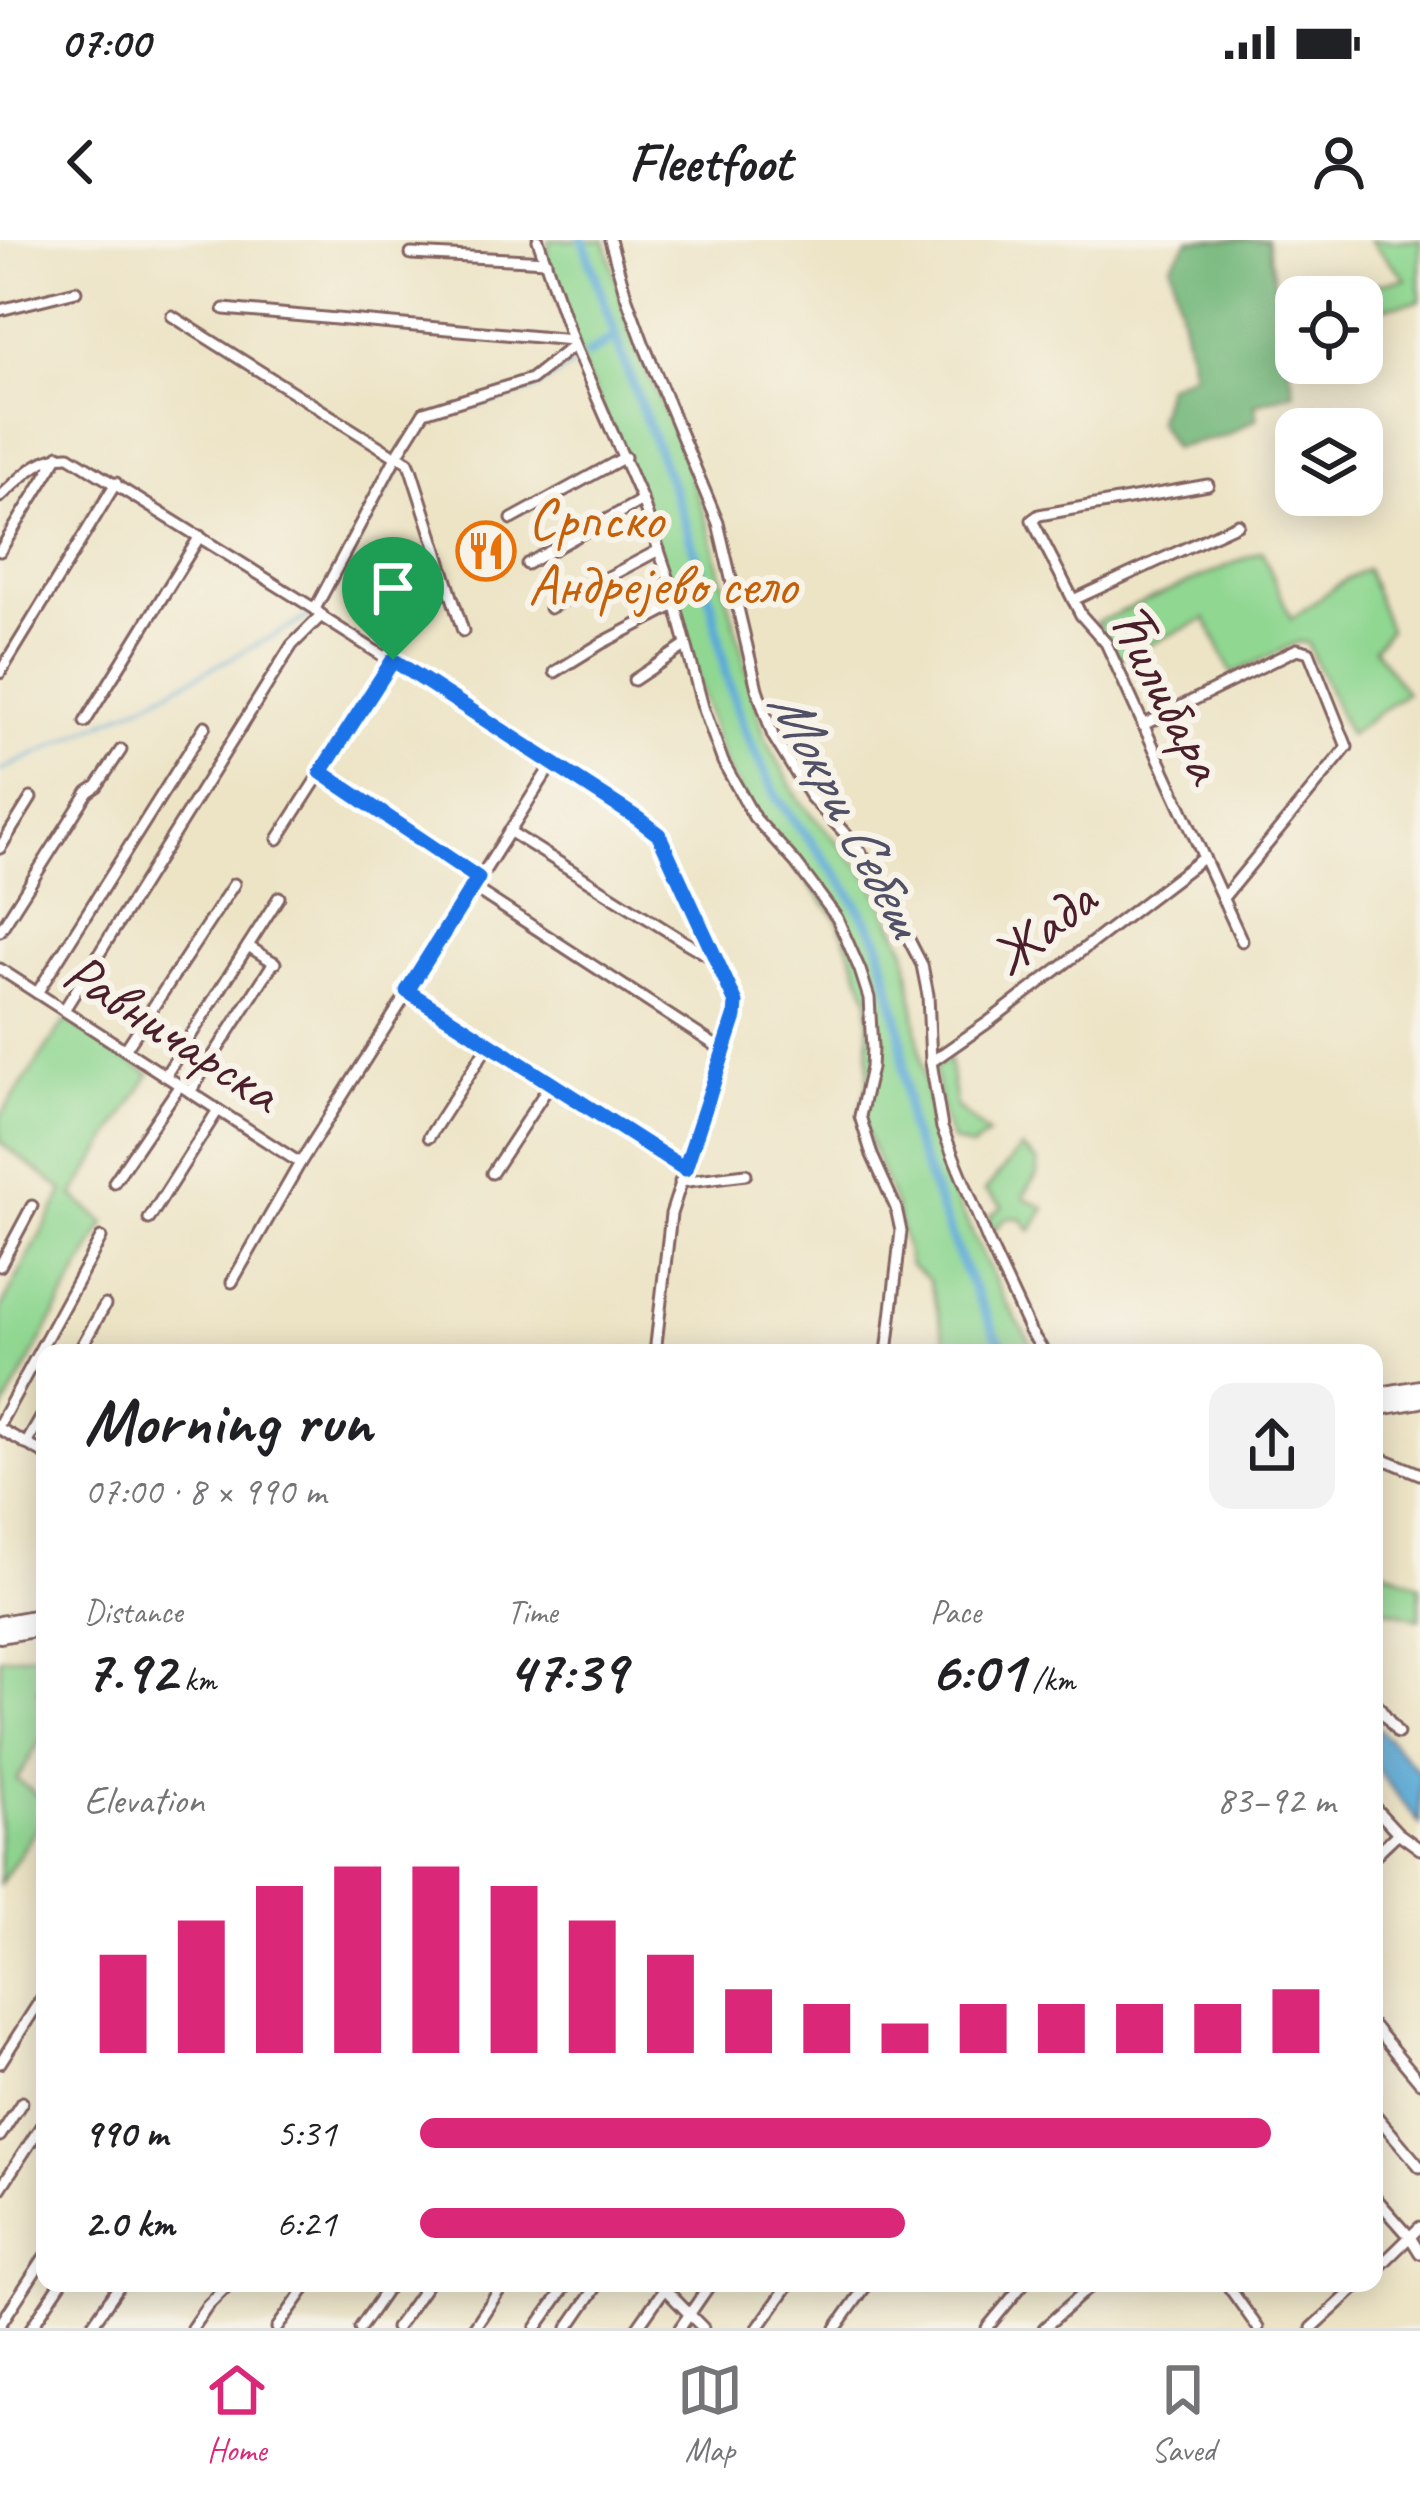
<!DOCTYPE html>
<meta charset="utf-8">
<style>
:root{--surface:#fff;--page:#f2f2f2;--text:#202124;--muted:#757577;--line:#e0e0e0;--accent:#db2777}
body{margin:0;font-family:Caveat,sans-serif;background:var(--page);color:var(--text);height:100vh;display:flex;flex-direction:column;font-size:45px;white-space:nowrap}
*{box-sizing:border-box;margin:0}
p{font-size:39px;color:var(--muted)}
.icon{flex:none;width:66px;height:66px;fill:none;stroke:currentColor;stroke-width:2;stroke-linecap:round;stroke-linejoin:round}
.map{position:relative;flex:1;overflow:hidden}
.side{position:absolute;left:36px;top:1104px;width:1347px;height:948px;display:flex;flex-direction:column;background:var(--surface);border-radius:24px;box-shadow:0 6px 30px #0003}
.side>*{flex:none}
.fabs{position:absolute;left:1275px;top:36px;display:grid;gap:24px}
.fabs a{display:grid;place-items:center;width:108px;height:108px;border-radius:24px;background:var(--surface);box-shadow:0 6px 30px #0003;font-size:60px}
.pin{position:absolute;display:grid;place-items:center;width:102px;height:102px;color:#fff;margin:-123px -51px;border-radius:50% 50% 50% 0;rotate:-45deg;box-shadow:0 0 12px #0007}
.pin .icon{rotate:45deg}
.round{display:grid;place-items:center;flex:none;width:126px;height:126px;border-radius:24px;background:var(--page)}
.overview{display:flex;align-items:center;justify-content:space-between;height:204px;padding:0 48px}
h1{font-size:66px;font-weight:800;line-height:90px}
.metrics{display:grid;grid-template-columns:repeat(3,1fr);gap:18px;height:204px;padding:12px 48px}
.metrics div{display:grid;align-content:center}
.metrics b{font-size:60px;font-weight:800}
.metrics small{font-size:33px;font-weight:400}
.metrics p{font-size:33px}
.chart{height:336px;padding:24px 48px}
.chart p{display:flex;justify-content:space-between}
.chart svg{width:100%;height:216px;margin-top:12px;stroke:var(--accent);stroke-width:6}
ul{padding:0 48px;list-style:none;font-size:39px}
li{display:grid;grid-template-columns:192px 144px 1fr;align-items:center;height:90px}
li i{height:30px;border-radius:15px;background:var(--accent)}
.status{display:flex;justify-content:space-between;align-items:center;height:84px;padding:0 60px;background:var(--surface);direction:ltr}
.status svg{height:33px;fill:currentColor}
header{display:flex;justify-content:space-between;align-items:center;height:156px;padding:0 48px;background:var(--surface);font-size:54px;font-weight:800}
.tab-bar{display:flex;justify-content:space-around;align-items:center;height:168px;border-top:3px solid var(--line);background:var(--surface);font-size:33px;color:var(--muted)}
.tab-bar a{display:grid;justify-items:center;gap:6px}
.tab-bar .on{color:var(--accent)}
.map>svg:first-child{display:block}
</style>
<div class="status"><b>07:00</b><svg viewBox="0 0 49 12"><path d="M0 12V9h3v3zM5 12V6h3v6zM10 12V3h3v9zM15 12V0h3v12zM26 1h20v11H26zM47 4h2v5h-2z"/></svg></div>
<header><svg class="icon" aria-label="back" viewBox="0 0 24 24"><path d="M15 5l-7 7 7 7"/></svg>Fleetfoot<svg class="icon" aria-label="person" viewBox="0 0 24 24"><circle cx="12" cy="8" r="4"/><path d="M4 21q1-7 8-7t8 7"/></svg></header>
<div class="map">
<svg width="1420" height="2088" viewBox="0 0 1420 2088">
<rect width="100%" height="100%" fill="#f7f3e8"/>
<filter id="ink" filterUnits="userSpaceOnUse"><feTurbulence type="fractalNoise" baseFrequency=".00833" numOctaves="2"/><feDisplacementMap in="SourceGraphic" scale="24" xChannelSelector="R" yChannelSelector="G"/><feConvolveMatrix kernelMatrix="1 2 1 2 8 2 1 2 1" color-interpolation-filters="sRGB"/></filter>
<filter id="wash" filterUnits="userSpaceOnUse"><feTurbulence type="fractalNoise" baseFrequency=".004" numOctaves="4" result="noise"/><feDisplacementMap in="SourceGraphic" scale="48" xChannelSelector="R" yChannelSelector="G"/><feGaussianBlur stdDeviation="2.7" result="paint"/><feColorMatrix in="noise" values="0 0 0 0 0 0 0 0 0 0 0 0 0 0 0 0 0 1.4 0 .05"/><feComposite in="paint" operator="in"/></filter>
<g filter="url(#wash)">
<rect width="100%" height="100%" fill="#ede4c6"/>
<g fill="#90d792" stroke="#6d7b5e" stroke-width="3">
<polygon points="549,0 605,0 636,110 676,194 709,288 765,497 799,560 871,639 906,710 923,831 938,912 959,966 1004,1059 1037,1113 949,1113 929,1040 910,1025 896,968 860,876 868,843 869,758 837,678 754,577 723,522 642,260 574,105 546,21"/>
<polygon points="1370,0 1420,0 1420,61 1362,71 1362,57 1332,57 1336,50 1406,39"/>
<polygon points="1262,311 1291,379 1345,340 1366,329 1389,390 1374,408 1406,453 1349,495 1307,403 1298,402 1232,434 1206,379 1117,419 1102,389 1095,383"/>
<polygon points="66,780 150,834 73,956 105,983 0,1176 0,1070 64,951 0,902 0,877"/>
<polygon points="949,819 956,867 988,894 972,908 952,901 944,881 934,827"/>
<polygon points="1021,908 1038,922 1038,933 1023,957 1045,968 1031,991 1021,978 1006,978 994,991 988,978 1003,966 985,951"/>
<polygon points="1374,1325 1420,1345 1420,1379 1374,1366"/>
<polygon points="45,1398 45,1438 37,1451 45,1459 45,1492 17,1540 45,1561 45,1576 0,1644 0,1418 40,1413"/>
</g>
<polygon fill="#74b87c" stroke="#5f6c54" stroke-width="3" points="1189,0 1267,0 1294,152 1255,164 1257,178 1226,196 1173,208 1157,181 1166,146 1193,133 1171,24"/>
<polygon fill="#5dabd6" stroke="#546580" stroke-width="3" points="1374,1484 1420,1533 1420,1584 1374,1526"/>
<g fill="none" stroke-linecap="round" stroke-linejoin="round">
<g stroke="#5dabd6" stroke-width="3">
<polyline points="406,215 416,196 433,179 534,150 577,122"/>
<polyline points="322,367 402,223"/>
<polyline points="0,531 149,461 296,384 314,372"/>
</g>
<g stroke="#5dabd6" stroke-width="10">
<polyline points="583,0 625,124 680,268 712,365 726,434 745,491 777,558 845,645 879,701 901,793 909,887 960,1019 995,1094 1009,1113"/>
<polyline points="588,114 616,97"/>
</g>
</g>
</g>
<g filter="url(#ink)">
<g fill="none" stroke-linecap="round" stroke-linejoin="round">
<defs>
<g id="minor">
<polyline points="538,0 574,105 642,260 668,337 703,467 723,522 754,577 796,623 837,678 860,730 869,758 872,808 871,828 860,876 872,915 896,968 901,991 887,1113"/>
<polyline points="610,0 626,56 644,105 718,283 757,449 773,496 810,556 854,603 874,632 922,725 928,755 931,822 942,888 988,1001 1030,1091 1045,1113"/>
<polyline points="411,14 546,21"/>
<polyline points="224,69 572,100"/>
<polyline points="0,70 76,51"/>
<polyline points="172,76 396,217"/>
<polyline points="398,216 408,222 411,229 463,391"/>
<polyline points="1208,245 1039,275 1032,280 1081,375 1106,403 1242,701"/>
<path d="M0,257c20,-18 40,-42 69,-41l246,153 10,10 312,199 17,11 11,15 66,145 6,20 -66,205 -16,139"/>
<polyline points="512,279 625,217"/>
<polyline points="0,311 59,215"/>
<polyline points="527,324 642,260"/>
<polyline points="1073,360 1238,284"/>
<polyline points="550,368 659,310"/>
<polyline points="315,369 396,217 424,172 531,139 574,105"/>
<polyline points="555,432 602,403 675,365"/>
<polyline points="0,433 116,243"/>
<polyline points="634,440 685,406"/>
<polyline points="85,482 200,296"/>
<polyline points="1143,485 1297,409 1309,412 1347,507 1223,658"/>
<polyline points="321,532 478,638"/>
<polyline points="509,591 685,702 711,717 718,718"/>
<polyline points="278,599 393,420"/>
<polyline points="0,608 31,558"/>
<polyline points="472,647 724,811"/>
<polyline points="0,691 88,552 97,546 121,510"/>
<polyline points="248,706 275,723"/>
<polyline points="0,729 300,923"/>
<polyline points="407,751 685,929"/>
<polyline points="37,753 205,486"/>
<polyline points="64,770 292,405 322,375"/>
<polyline points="125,810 234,644"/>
<polyline points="931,822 987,783 1204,617"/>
<polyline points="165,836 279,657"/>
<polyline points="190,852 274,722"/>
<polyline points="429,897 489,804"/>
<polyline points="492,933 551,843"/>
<polyline points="114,942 180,845"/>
<polyline points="680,942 746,934"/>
<polyline points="149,979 218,870"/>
<polyline points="0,1026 32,966"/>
<polyline points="232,1042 300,923 552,524"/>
<polyline points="78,1113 105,1065"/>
<polyline points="0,1183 101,998"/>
<polyline points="0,1189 45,1214"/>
<polyline points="26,1204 45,1171"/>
<polyline points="1374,1215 1420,1234"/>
<polyline points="1374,1461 1398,1493"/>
<polyline points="1374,1567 1398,1593 1420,1609"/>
<polyline points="1374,1616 1398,1593"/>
<polyline points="1374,1787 1420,1842"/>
<polyline points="0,1823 45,1753"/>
<polyline points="1374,1873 1420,1927"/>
<polyline points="0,1896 22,1862"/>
<polyline points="0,1949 45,1880"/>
<polyline points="1374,1956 1410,1997 1420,2013"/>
<polyline points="1374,2032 1420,1987"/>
<polyline points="659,2043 703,2088"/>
<polyline points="1226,2043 1258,2088"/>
<polyline points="0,2085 45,2016"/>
<polyline points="31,2088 61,2043"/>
<polyline points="90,2088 121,2043"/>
<polyline points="192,2088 207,2066 230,2043"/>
<polyline points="277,2088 309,2043"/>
<polyline points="360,2088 391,2043"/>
<polyline points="396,2088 428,2043"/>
<polyline points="474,2088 504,2043"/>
<polyline points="536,2088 568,2043"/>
<polyline points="568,2088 599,2043"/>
<polyline points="637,2088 665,2048"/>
<polyline points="680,2088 711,2043"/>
<polyline points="758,2088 790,2043"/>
<polyline points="836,2088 868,2043"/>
<polyline points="987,2088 1024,2043"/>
<polyline points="1044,2088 1094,2043"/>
<polyline points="1312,2088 1361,2043"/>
</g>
<g id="secondary">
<polyline points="1374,1156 1420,1148"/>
<polyline points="1374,1168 1420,1160"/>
<polyline points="0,1384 45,1376"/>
<polyline points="0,1395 45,1387"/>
</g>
</defs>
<use href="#minor" stroke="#836461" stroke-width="15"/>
<use href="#secondary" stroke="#836461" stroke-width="20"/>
<use href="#minor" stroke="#fff" stroke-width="9"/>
<use href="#secondary" stroke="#fff" stroke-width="14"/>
</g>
</g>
<g fill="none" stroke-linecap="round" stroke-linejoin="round" filter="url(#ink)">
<defs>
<polygon id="route" points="393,420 637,578 659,595 736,763 735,777 685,929 407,751 478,638 321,532"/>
</defs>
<use href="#route" stroke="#fff" stroke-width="24"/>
<use href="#route" stroke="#1a73e8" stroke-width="15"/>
</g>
<defs>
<symbol id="restaurant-ring" viewBox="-11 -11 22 22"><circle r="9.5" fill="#f7f3e8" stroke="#e8710a" stroke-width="1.5"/><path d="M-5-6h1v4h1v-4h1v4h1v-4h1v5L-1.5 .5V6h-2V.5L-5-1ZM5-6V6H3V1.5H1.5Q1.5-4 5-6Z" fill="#e8710a"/></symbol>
</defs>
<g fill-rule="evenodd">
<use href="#restaurant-ring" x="453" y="278" width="66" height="66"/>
</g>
<g text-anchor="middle" stroke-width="12" stroke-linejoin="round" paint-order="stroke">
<g font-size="57" fill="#c56008" stroke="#f7f3e8" text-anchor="start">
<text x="528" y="298">Српско<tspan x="528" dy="66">Андрејево село</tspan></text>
</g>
<g font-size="57" fill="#4a1f2b" stroke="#f7f3e8">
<text transform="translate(1167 451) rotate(63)" y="20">Ћилибара</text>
<text transform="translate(1042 687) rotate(-38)" y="20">Жада</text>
<text transform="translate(173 791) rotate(33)" y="20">Равничарска</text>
</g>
<g font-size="60" font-style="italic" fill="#515067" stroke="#f7f3e8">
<text transform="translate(849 571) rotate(62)" y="21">Мокри Себеш</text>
</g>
</g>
</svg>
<div class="fabs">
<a><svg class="icon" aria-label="locate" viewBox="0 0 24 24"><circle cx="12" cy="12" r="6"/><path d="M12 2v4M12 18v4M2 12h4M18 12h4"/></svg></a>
<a><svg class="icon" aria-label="layers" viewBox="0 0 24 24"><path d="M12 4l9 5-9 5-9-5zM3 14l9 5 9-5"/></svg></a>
</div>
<div class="pin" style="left:393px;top:420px;background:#1e9e55"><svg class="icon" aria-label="arrive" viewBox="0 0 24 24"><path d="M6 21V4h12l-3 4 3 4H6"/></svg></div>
<section class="side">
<div class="overview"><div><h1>Morning run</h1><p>07:00 · 8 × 990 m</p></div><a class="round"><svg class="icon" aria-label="share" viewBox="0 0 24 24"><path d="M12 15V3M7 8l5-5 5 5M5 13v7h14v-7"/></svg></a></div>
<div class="metrics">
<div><p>Distance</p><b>7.92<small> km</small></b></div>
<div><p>Time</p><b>47:39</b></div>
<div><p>Pace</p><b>6:01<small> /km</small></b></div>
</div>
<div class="chart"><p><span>Elevation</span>83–92 m</p>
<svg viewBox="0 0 160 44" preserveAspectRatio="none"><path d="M5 44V24M15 44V17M25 44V10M35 44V6M45 44V6M55 44V10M65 44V17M75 44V24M85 44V31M95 44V34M105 44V38M115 44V34M125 44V34M135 44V34M145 44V34M155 44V31"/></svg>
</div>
<ul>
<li><b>990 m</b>5:31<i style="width:93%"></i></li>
<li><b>2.0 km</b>6:21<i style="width:53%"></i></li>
</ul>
</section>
</div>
<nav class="tab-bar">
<a class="on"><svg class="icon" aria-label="home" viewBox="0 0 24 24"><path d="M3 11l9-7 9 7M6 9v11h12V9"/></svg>Home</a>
<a><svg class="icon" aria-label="map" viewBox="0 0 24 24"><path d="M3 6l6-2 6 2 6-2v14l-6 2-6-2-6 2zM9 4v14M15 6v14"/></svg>Map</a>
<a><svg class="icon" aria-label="saved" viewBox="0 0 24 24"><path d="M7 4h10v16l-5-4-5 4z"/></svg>Saved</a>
</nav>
